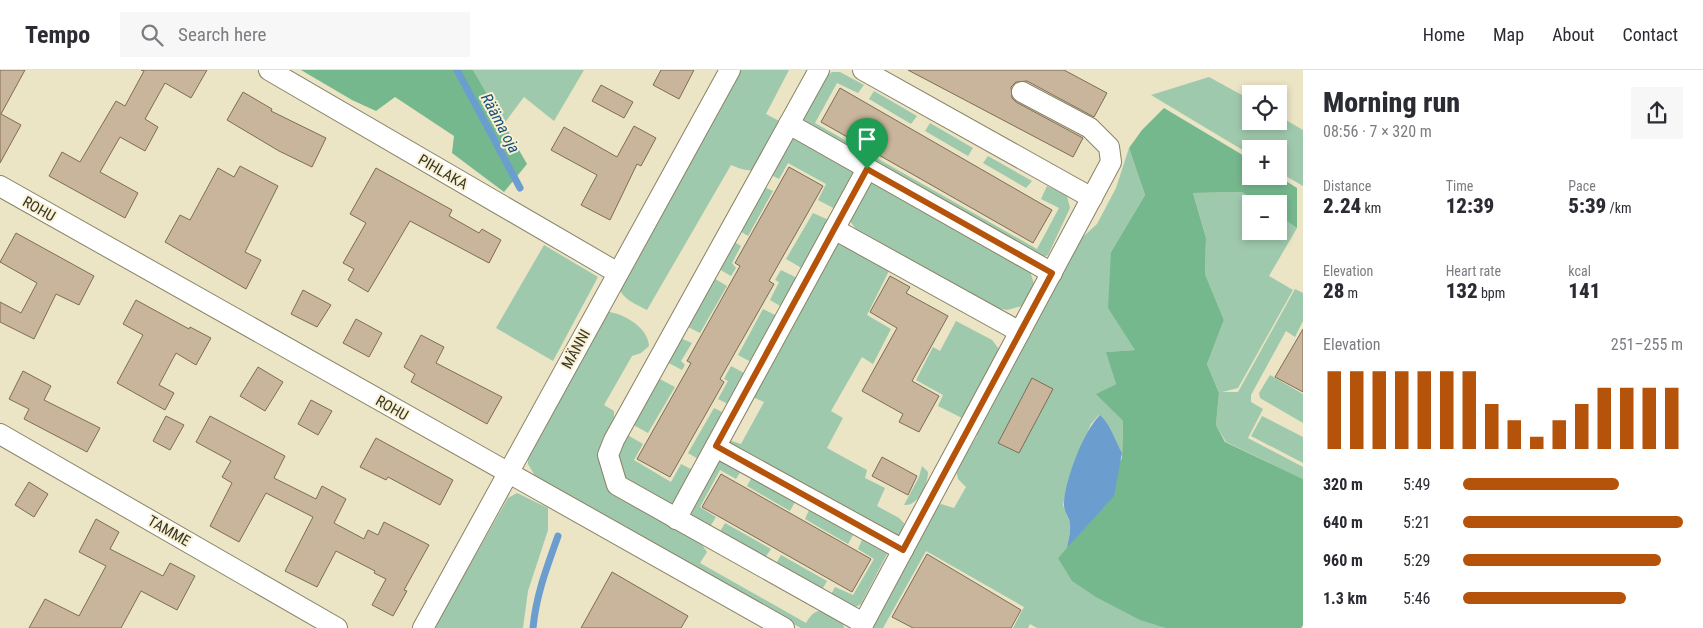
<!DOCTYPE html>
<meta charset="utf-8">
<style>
:root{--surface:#fff;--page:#f7f7f7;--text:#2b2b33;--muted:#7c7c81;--line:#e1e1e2;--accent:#b45309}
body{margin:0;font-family:"Roboto Condensed",sans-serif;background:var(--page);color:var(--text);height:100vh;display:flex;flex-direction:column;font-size:19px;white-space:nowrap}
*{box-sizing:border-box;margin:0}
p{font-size:16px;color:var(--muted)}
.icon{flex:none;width:28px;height:28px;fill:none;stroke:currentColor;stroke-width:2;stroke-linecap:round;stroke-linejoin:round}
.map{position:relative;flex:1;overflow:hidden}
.side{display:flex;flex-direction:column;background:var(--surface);width:400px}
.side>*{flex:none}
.fabs{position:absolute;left:1242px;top:15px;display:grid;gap:10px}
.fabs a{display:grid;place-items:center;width:45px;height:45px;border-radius:0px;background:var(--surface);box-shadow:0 2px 8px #0003;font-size:25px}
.pin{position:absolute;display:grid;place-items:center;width:42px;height:42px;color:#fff;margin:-51px -21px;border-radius:50% 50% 50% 0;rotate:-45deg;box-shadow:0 0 5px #0007}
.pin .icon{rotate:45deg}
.round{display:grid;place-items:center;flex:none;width:52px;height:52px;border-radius:0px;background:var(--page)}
.headline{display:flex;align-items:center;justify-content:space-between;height:85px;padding:0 20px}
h1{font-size:28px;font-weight:800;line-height:38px}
.stats{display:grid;grid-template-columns:repeat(3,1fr);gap:8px;height:85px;padding:5px 20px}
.stats div{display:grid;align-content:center}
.stats b{font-size:21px;font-weight:800}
.stats small{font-size:14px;font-weight:400}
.stats p{font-size:14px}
.chart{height:140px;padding:10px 20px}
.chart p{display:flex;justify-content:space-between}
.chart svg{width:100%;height:90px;margin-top:5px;stroke:var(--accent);stroke-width:6}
ul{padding:0 20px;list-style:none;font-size:16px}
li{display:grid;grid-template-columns:80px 60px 1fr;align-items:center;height:38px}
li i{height:12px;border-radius:6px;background:var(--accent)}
header{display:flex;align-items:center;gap:30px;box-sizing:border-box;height:70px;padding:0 25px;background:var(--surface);border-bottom:1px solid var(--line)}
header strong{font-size:24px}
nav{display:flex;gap:28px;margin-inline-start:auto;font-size:18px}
.search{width:350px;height:45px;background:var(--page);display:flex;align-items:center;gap:12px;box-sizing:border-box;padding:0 18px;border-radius:0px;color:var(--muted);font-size:19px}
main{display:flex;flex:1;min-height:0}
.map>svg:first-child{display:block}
</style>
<header>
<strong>Tempo</strong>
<div class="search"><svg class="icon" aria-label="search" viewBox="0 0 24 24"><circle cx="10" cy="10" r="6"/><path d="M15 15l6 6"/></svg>Search here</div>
<nav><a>Home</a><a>Map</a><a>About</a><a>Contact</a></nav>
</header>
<main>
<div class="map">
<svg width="1303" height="558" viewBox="0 0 1303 558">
<rect width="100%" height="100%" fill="#ebe4c5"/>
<g fill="#9fc9ad">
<polygon points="473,0 584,0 554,51 524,27 503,55"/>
<path d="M740,0h49l-23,44 17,9 -26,46c-10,3 -16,0 -26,-4l-84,145c-11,-6 -26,-11 -28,-24z"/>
<polygon points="832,2 840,2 864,15 858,23 837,13 815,53 1037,179 1059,138 1041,129 1047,116 1067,126 1070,138 1048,185 1040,189 801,52 827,6"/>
<polygon points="1209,7 1251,30 1251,51 1279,51 1279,46 1303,60 1303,116 1279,102 1279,79 1251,79 1251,85 1151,25"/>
<polygon points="874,21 917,46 911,54 869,29"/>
<polygon points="930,53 973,78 968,86 925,61"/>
<polygon points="792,65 853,98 854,104 839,141 818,130 826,114 788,93 779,109 769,104"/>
<path d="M1129,78l16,47 -34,57 24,98 -28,2 9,32 -19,10 26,27 -1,32c-7,-12 -13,-30 -23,-38l-8,9 -16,37 -7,24 -5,20 8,21 -4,22 -9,10 108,70h-129l-7,-4 -2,4h-15l11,-21 -98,-56 -43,77h-17l70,-121 5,-3 13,4 12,-21 -8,-8 -2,-9 21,-34 -2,-4 97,-185 25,-23 19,-36z"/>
<polygon points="988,86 1032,111 1026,118 983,93"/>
<polygon points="873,113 1030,201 1034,214 1022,236 1007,240 997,238 858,162 847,147 863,116"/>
<polygon points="762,116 773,121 748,166 738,160"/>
<polygon points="1242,122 1260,134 1251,134 1251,161 1279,161 1279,146 1297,158 1269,206 1293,220 1238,318 1222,322 1238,322 1295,219 1303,223 1303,251 1295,267 1286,261 1251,325 1251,332 1263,339 1248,368 1303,397 1303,409 1226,372 1216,355 1219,323 1207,294 1224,250 1205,204 1206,168 1193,123"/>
<polygon points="813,143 831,151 805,200 786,189"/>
<polygon points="731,170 741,176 732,193 736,198 731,206 717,198"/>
<polygon points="838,172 892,195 867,245 891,259 873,294 862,287 831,341 843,348 827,378 867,400 865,408 885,418 877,436 899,448 904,453 902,463 897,469 723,375 726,369 741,374 764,332 750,326"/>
<polygon points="544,175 598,207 553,291 496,258"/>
<polygon points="781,200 797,208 782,237 770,230 779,212 775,210"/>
<polygon points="712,207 727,216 700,263 686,256"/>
<polygon points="763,239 777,246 751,292 738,285"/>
<path d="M603,241c18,1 45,15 46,35l-8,7 -9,3 -28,49 10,6v15l-13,38 98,76 8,12 -7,11 106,60c11,-19 18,-12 36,-5l2,10h-43l-217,-120 -49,-32 -7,-12v-11z"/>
<polygon points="956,251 992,270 999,279 999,284 964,349 938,336 943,325 916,310 933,277 940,281"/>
<polygon points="678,267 692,273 681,291 685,295 682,300 665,291"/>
<polygon points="731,296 746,304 730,335 718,329 728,311 724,309"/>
<polygon points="1270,305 1303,324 1303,353 1260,328 1259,323"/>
<polygon points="656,307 675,317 648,363 630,353"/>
<polygon points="714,338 726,344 700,390 688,383"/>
<polygon points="1262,346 1303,367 1303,393 1251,366"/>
<polygon points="624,363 643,374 634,390 671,412 681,394 695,401 671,438 618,404 617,375"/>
<polygon points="718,390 741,401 736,409 720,400 700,437 716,447 708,460 688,445"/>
<path d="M922,396l6,6c0,12 -10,35 -24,33l15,-28z"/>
<polygon points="752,407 795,432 790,441 747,416"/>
<polygon points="517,423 548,438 548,460 528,521 523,558 434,558 508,428"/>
<polygon points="809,440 853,465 848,474 805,449"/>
<polygon points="725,453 771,479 763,491 718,465"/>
<polygon points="862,470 887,484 861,534 854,538 829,528 835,517 853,525 874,489 858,479"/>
<polygon points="781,485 827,511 820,523 774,497"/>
</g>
<g fill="#76b88e">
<polygon points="301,0 473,0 527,94 504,122 452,83 454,66 395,27 376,41 352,30"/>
<polygon points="1164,38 1251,90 1251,106 1278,106 1297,118 1297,158 1279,146 1279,134 1260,134 1242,122 1193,123 1206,168 1205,204 1224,250 1207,294 1219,323 1216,355 1225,372 1303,409 1303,555 1301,558 1166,558 1140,550 1096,527 1072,511 1058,488 1084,458 1122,388 1123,351 1096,324 1116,314 1106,282 1135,280 1108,238 1111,182 1145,125 1129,78 1142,60"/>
</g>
<path fill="#6c9dcf" d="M1100,345c10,9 15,25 22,38l-8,43 -47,52c1,-7 4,-16 3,-23 0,-7 -7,-14 -6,-22 1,-23 20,-73 36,-88z"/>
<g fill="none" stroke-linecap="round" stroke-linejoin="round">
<g stroke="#6c9dcf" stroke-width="7">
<polyline points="457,0 520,118"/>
<path d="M533,558c3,-33 14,-61 25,-92"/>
</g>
</g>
<g fill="#c8b59b" stroke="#7e6d55">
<polygon points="0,0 25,0 1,44 21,55 0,93"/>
<polygon points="141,0 207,0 191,28 165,13 145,49 158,57 145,81 120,67 100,102 138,123 125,148 49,106 62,82 80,92 116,31 125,36 144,1"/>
<polygon points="661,0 694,0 679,29 653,15"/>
<polygon points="908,0 1064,0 1107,23 1094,47 1027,11 1016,12 1011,17 1012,28 1016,32 1083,68 1073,87"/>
<polygon points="601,15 633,32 624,48 592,31"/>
<polygon points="840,18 1052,140 1033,173 821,52"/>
<polygon points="243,22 272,39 271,41 326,68 312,97 279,81 227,50"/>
<polygon points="634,56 656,68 641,96 637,94 610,150 581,135 597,105 551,80 564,57 617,87"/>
<polygon points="240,96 278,116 245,182 261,190 246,219 165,172 180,145 190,150 218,98 234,107"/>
<polygon points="789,97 823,116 769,211 774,214 720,309 724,312 670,407 637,389 691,293 687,291 740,196 735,193"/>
<polygon points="376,98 452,140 449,146 479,163 482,159 501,170 489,193 410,151 368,222 348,210 354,199 343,193 366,153 350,144"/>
<polygon points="16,163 94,206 79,235 56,224 34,269 0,252 0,232 21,243 37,213 0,192"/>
<polygon points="890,206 910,217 906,223 948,246 912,311 939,326 919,362 899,352 903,344 862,321 897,258 870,242"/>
<polygon points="303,220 331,235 317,257 291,244"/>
<polygon points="136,230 189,259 190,257 211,268 196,295 176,283 159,315 174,323 165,340 117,313 143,265 123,254"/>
<polygon points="356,249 382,263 369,287 343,273"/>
<polygon points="1303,259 1303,322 1275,307"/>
<polygon points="421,265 444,277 436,293 502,327 487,354 411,312 415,304 404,297"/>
<polygon points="258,297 283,312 265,341 240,326"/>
<polygon points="23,301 51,316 44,330 100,358 87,382 24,349 29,339 9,329"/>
<polygon points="1032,308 1053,319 1019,383 998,373"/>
<polygon points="311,330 332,341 318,365 298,354"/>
<polygon points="166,346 184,355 170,380 153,371"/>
<polygon points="210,346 285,386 274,408 316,429 322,416 346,429 334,453 364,469 368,460 378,465 384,452 429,475 404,520 407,521 393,546 372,535 386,509 374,503 375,501 336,481 317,517 285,501 313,447 266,423 239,472 210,456 232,413 222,407 231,391 196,372"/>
<polygon points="376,368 453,410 440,435 388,407 386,410 360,397"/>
<polygon points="882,387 917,406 908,425 872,406"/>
<polygon points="721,404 871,489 852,522 702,437"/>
<polygon points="29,412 48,424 34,447 15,435"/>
<polygon points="96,449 119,462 110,479 163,506 170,493 195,506 177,540 141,521 121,558 29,558 45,529 79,546 106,496 79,482"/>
<polygon points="927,484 1021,540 1011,558 913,558 892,547"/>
<polygon points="612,502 688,546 681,558 581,558"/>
</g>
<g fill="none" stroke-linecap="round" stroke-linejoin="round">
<defs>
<g id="minor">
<polyline points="269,0 618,203"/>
<polyline points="819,0 614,370 608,385 617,415 863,553"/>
<polyline points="863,0 1092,128"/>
<polyline points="789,54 1052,203"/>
<polyline points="0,116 784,558"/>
<polyline points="834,159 1020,262"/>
<polyline points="0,364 337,558"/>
<polyline points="716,377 903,480"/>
<polyline points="676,449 867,99"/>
<polyline points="423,558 730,0"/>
<polyline points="861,558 1111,92 1109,77 1090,58 1022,22"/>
</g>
</defs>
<use href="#minor" stroke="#898366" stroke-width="22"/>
<use href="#minor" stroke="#fff" stroke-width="20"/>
</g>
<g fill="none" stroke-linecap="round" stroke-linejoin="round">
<defs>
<polygon id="route" points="867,99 1052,203 903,480 716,376"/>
</defs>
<use href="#route" stroke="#fff" stroke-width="10"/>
<use href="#route" stroke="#b45309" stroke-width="6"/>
</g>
<g text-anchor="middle" stroke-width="4" stroke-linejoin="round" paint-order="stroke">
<g font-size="15" fill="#39362a" stroke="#f8f1d2">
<text transform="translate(443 102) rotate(30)" y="5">PIHLAKA</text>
<text transform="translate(39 139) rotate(30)" y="5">ROHU</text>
<text transform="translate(576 279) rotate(-61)" y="5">MÄNNI</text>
<text transform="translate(392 338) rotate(30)" y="5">ROHU</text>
<text transform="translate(169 461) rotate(30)" y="5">TAMME</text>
</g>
<g font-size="16" font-style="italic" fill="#194e7d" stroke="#f8f1d2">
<text transform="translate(501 53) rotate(62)" y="6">Rääma oja</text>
</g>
</g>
</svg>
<div class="fabs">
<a><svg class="icon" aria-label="locate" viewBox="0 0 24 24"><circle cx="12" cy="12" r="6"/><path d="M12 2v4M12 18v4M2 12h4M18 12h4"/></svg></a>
<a>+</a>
<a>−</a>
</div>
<div class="pin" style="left:867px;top:99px;background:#1e9e55"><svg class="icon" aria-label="arrive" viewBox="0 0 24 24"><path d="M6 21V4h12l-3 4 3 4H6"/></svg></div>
</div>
<section class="side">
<div class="headline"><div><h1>Morning run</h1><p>08:56 · 7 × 320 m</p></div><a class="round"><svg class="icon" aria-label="share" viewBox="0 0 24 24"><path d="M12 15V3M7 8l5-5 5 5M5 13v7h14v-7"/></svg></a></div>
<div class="stats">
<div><p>Distance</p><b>2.24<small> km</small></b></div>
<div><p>Time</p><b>12:39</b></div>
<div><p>Pace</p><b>5:39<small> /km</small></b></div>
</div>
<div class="stats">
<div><p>Elevation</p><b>28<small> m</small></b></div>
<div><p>Heart rate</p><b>132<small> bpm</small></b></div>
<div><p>kcal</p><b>141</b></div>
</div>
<div class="chart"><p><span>Elevation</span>251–255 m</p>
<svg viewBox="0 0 160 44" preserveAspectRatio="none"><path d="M5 44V6M15 44V6M25 44V6M35 44V6M45 44V6M55 44V6M65 44V6M75 44V22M85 44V30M95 44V38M105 44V30M115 44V22M125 44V14M135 44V14M145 44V14M155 44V14"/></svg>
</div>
<ul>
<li><b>320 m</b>5:49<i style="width:71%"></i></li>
<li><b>640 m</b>5:21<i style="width:100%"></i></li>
<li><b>960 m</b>5:29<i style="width:90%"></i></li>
<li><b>1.3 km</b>5:46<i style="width:74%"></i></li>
</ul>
</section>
</main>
